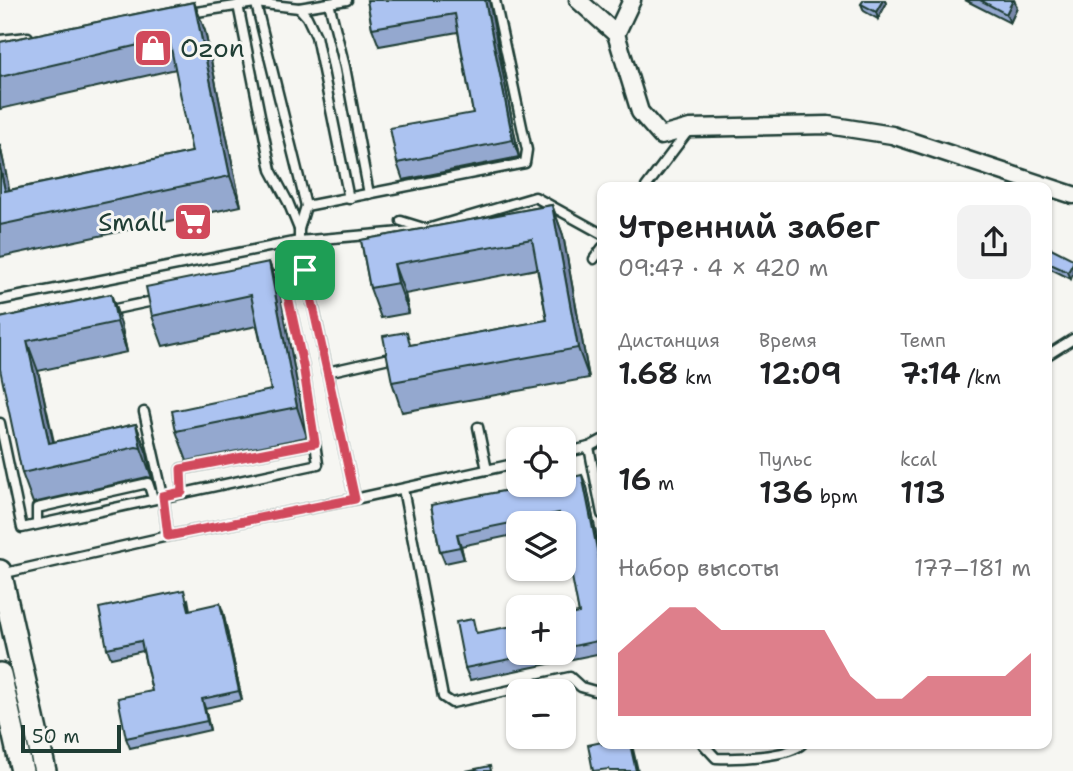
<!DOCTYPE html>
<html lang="ru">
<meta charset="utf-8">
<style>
:root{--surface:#fff;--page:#f2f2f2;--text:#202124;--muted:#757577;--accent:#d1495b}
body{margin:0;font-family:"Shantell Sans",sans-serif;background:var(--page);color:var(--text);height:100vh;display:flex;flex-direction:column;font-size:26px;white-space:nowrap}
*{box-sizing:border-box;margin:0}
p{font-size:23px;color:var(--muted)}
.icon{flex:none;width:38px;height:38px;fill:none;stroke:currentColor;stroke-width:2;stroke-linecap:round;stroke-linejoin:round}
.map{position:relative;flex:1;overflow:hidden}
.details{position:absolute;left:597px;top:182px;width:455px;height:567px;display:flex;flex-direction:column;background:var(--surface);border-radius:14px;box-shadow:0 2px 5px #0004}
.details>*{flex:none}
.controls{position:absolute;left:506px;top:427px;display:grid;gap:14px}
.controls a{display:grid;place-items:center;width:70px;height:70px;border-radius:14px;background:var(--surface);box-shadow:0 2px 5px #0004;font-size:35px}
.scale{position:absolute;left:21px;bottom:18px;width:100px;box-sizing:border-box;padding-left:7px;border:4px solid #1f3d34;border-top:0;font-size:19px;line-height:24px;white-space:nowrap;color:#1f3d34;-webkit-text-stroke:5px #f6f6f2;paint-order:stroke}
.pin{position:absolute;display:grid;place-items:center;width:60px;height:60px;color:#fff;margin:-30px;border-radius:14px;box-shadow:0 4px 10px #0006}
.round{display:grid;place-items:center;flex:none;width:74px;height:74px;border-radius:14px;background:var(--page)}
.overview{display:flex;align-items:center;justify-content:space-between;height:119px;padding:0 21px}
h1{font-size:32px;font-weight:600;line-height:52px}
.figures{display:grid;grid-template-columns:repeat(3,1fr);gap:10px;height:119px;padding:7px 21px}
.figures div{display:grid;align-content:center}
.figures b{font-size:30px;font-weight:600}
.figures small{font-size:19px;font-weight:400}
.figures p{font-size:19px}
.chart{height:196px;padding:14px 21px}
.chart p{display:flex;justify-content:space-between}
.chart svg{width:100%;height:126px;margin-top:7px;fill:var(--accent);opacity:.7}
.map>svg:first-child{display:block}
</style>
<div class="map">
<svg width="1073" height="771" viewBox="0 0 1073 771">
<rect width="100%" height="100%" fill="#f6f6f2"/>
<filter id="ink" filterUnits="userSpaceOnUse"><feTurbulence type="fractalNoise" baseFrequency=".0143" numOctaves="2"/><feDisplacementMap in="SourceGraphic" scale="14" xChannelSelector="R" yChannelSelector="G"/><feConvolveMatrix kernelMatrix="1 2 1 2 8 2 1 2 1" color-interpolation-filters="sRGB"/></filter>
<g filter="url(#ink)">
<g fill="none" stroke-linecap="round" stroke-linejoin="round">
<defs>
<g id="lane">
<polyline points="255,0 306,206 299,229 299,241 424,230"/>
<polyline points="329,3 345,67 369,194"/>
<polyline points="238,5 271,170 288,202 299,229"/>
<polyline points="299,8 347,0"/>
<polyline points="190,13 255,3 299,8 307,17 316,36 349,199"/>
<polyline points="0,40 28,37"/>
<polyline points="646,187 688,131"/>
<polyline points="306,206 525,163 527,150 495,0"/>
<polyline points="401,221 427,229 535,197 602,234"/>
<polyline points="594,259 602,248"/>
<polyline points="283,274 303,365 315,443"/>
<polyline points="267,278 305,270"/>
<polyline points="0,300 299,241 355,499"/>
<polyline points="106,311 158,300"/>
<polyline points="1046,356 1073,339"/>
<polyline points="327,372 385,359"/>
<polyline points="0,423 22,528 318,464 315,443 181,469 182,492"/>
<polyline points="478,427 487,470"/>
<polyline points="589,447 602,514"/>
<polyline points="564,453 589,447 602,440"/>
<polyline points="403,489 443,697 452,703 570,677 581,687 602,693"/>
<polyline points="37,523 37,508 148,483 153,498"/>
<polyline points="168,536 355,499 518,463"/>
<polyline points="1,574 168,536 163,496 144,412"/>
<path d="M703,744l13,14c19,1 73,-1 86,-14"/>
</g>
<g id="street">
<polyline points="578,0 616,34 632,0"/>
<polyline points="616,34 640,112 661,136 690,128 828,125 892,135 1073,195"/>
</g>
<g id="secondary">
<polyline points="0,571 45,771"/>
<polyline points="0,674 22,771"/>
</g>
</defs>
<use href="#lane" stroke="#1f3d34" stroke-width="13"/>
<use href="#street" stroke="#1f3d34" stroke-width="21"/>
<use href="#secondary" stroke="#1f3d34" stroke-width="26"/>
<use href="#lane" stroke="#f6f6f2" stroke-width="8"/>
<use href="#street" stroke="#f6f6f2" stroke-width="16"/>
<use href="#secondary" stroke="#f6f6f2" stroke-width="21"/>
</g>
<g fill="#94a8cf" stroke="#1f3d34" stroke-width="2">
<polygon points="367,0 489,0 519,157 403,180 397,163 473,113 458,32 379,46 372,28"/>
<polygon points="864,0 885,0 886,4 878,19 864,11 861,4"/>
<polygon points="965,0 1014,0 1017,8 1010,23"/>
<polygon points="194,2 205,31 241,206 0,257 0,145 9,190 192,152 176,69 0,109 0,42"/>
<polygon points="552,205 563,235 589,378 402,412 392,382 412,345 547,320 537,269 405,294 409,313 381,318 370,288 361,240"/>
<polygon points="1046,258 1073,259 1071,279 1047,267"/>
<polygon points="269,262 280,292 307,437 187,461 176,431 271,390 257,326 163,346 152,316"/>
<polygon points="111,294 121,324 127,352 38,371 54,442 136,424 147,454 152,478 147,477 33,503 22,473 0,318"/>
<polygon points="587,487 602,564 602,653 470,680 465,668 478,633 518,653 564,653 564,616 579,613 564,523 518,523 518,534 461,546 464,559 445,563 440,551 431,505"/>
<polygon points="188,599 190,610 223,612 242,700 205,708 210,730 130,748 126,738 152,691 143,651 111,658 107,648"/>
</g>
<g fill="#7888a9" stroke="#1f3d34" stroke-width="2">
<polygon points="485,0 489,0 519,157 513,140"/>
<polygon points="883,0 885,0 886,4 878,19 876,12"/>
<polygon points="1013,0 1014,0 1017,8 1010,23 1006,14"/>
<polygon points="194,2 205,31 241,206 230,176"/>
<polygon points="0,145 16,221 5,191 0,167"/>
<polygon points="552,205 563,235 589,378 578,348"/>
<polygon points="269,262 280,292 307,437 297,407"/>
<polygon points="1073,263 1073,274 1071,279 1068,272"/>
<polygon points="394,264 405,294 409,313 398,283"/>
<polygon points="111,294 121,324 127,352 117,322"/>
<polygon points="27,341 38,371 58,464 49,443"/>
<polygon points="136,424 147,454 152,478 141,448"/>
<polygon points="582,475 587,487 602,564 602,574"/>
<polygon points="457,534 461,546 464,559 460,547"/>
<polygon points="220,603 223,612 242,700 239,691"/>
<polygon points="202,699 205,708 210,730 207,721"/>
<polygon points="630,744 631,744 633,749 638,771 636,771"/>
</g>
<g fill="#acc3f1" stroke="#1f3d34" stroke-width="2">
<polygon points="367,0 485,0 513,140 397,163 390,128 473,113 455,14 372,28"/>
<polygon points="864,0 883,0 876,12 861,4"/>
<polygon points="980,0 1013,0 1006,14"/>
<polygon points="194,2 230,176 0,225 0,167 5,191 192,152 169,38 0,77 0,42"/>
<polygon points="552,205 578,348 392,382 383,336 407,332 410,345 547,320 532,239 394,264 398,283 370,288 361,240"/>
<polygon points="1051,248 1073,259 1073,263 1068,272 1046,262 1046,258"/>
<polygon points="269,262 297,407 176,431 172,411 271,390 251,295 152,316 146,287"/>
<polygon points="111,294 117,322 27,341 49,443 136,424 141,448 136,447 22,473 0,369 0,318"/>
<polygon points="582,475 602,574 602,640 564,648 564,616 579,613 564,536 564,523 561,523 559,513 457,534 460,547 440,551 431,505 534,485 564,485 564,479"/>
<polygon points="184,590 189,610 220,603 239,691 202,699 207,721 126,738 118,698 152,691 141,641 107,648 99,608"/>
<polygon points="473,619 476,633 518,625 518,653 540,653 465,668 456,622"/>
<polygon points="602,742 602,744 630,744 636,771 610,771 609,769 593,771 588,745"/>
<polygon points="490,766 491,771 466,771"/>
</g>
</g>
<g fill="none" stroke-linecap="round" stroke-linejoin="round" filter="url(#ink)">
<defs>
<polygon id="route" points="305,270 355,499 168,536 163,496 182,492 181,469 315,443 303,365 283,274"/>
</defs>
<use href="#route" stroke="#fff" stroke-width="14"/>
<use href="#route" stroke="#d1495b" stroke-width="9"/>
</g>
<defs>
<symbol id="shop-square" viewBox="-11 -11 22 22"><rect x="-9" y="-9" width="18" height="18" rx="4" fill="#d1495b" stroke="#f6f6f2"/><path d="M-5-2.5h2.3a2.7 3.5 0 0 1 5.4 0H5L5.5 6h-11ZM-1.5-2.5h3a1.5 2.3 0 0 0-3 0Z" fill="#fff"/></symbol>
<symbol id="supermarket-square" viewBox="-11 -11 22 22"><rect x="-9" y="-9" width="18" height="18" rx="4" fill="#d1495b" stroke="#f6f6f2"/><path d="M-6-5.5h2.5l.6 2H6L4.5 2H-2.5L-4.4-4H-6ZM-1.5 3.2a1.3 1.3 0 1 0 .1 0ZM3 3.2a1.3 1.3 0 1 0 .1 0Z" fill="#fff"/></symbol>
</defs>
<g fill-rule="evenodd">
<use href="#shop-square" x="131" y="26" width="44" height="44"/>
<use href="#supermarket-square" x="171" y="200" width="44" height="44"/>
</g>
<g text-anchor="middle" stroke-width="6" stroke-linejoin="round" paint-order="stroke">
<g font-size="26" fill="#1f3d34" stroke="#f6f6f2" text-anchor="start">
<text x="180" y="57">Ozon</text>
<text x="166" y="231" text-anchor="end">Small</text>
</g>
</g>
</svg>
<div class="controls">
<a><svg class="icon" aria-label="locate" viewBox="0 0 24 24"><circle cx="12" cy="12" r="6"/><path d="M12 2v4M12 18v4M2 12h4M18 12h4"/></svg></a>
<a><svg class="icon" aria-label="layers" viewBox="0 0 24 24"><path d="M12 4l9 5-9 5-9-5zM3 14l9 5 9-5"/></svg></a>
<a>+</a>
<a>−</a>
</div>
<div class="scale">50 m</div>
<div class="pin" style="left:305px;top:270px;background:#1e9e55"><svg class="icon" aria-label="arrive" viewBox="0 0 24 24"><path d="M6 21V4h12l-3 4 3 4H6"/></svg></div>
<section class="details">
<div class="overview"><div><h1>Утренний забег</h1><p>09:47 · 4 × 420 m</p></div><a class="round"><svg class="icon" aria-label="share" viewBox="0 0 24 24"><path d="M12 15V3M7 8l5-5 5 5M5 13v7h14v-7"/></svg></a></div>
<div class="figures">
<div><p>Дистанция</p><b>1.68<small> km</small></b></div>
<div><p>Время</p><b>12:09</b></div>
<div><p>Темп</p><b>7:14<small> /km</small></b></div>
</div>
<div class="figures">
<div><b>16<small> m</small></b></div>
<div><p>Пульс</p><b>136<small> bpm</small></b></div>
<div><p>kcal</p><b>113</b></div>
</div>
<div class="chart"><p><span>Набор высоты</span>177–181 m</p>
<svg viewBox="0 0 160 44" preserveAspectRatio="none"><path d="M0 44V22L10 14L20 6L30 6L40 14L50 14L60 14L70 14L80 14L90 30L100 38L110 38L120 30L130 30L140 30L150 30L160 22V44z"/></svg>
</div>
</section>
</div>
